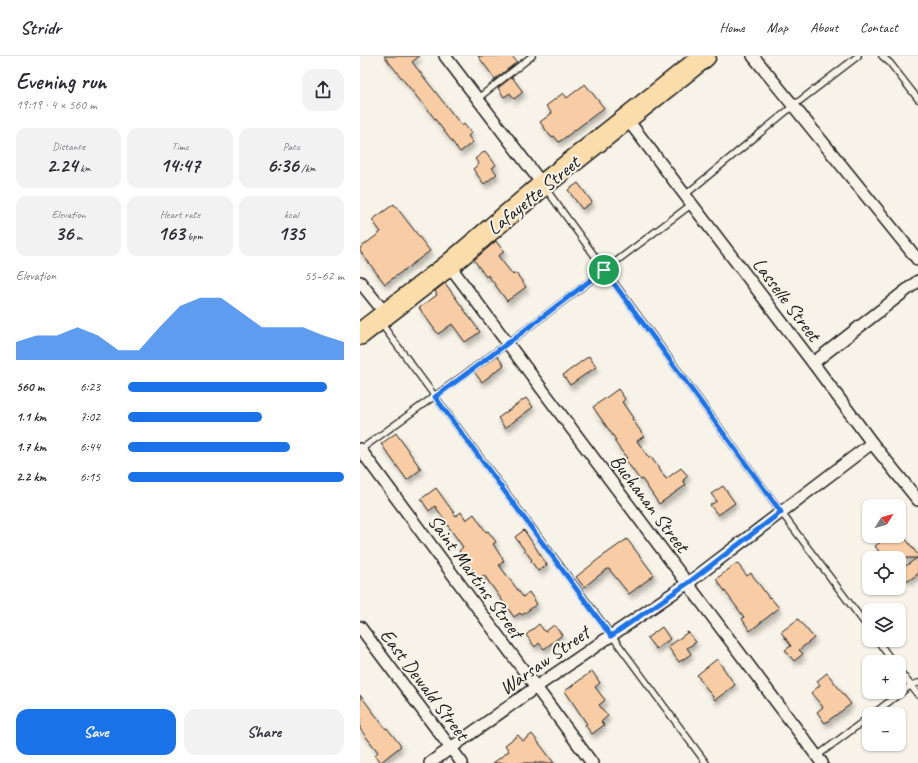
<!DOCTYPE html>
<meta charset="utf-8">
<style>
:root{--surface:#fff;--page:#f2f2f3;--text:#2b2b33;--muted:#7c7c81;--line:#e1e1e2;--accent:#1a73e8}
body{margin:0;font-family:Caveat,sans-serif;background:var(--page);color:var(--text);height:100vh;display:flex;flex-direction:column;font-size:15px;white-space:nowrap}
*{box-sizing:border-box;margin:0}
p{font-size:13px;color:var(--muted)}
.icon{flex:none;width:22px;height:22px;fill:none;stroke:currentColor;stroke-width:2;stroke-linecap:round;stroke-linejoin:round}
.map{position:relative;flex:1;overflow:hidden}
.details{display:flex;flex-direction:column;background:var(--surface);width:360px}
.details>*{flex:none}
.needle{width:26px;rotate:53deg}
.buttons{position:absolute;left:502px;top:443px;display:grid;gap:8px}
.buttons a{display:grid;place-items:center;width:44px;height:44px;border-radius:8px;background:var(--surface);box-shadow:0 1px 3px #0004;font-size:20px}
.pin{position:absolute;display:grid;place-items:center;width:34px;height:34px;color:#fff;margin:-17px;border:2px solid #fff;border-radius:50%;box-shadow:0 1px 4px #0007}
.round{display:grid;place-items:center;flex:none;width:42px;height:42px;border-radius:12px;background:var(--page)}
.headline{display:flex;align-items:center;justify-content:space-between;height:68px;padding:0 16px}
h1{font-size:22px;font-weight:800;line-height:30px}
.figures{display:grid;grid-template-columns:repeat(3,1fr);gap:6px;height:68px;padding:4px 16px}
.figures div{display:grid;align-content:center;border-radius:10px;background:var(--page);text-align:center}
.figures b{font-size:20px;font-weight:800}
.figures small{font-size:11px;font-weight:400}
.figures p{font-size:11px}
.chart{height:112px;padding:8px 16px}
.chart p{display:flex;justify-content:space-between}
.chart svg{width:100%;height:72px;margin-top:4px;fill:var(--accent);opacity:.7}
.cta{display:flex;gap:8px;margin-top:auto;padding:8px 16px}
.cta a{flex:1;height:46px;border-radius:12px;background:var(--accent);color:#fff;font-size:16px;font-weight:800;line-height:46px;text-align:center}
.cta a+a{background:var(--page);color:var(--text)}
ul{padding:0 16px;list-style:none;font-size:13px}
li{display:grid;grid-template-columns:64px 48px 1fr;align-items:center;height:30px}
li i{height:10px;border-radius:5px;background:var(--accent)}
header{display:flex;align-items:center;gap:24px;box-sizing:border-box;height:56px;padding:0 20px;background:var(--surface);border-bottom:1px solid var(--line)}
header strong{font-size:19px}
nav{display:flex;gap:22px;margin-inline-start:auto;font-size:14px}
main{display:flex;flex:1;min-height:0}
.map>svg:first-child{display:block}
</style>
<header>
<strong>Stridr</strong>
<nav><a>Home</a><a>Map</a><a>About</a><a>Contact</a></nav>
</header>
<main>
<section class="details">
<div class="headline"><div><h1>Evening run</h1><p>19:19 · 4 × 560 m</p></div><a class="round"><svg class="icon" aria-label="share" viewBox="0 0 24 24"><path d="M12 15V3M7 8l5-5 5 5M5 13v7h14v-7"/></svg></a></div>
<div class="figures">
<div><p>Distance</p><b>2.24<small> km</small></b></div>
<div><p>Time</p><b>14:47</b></div>
<div><p>Pace</p><b>6:36<small> /km</small></b></div>
</div>
<div class="figures">
<div><p>Elevation</p><b>36<small> m</small></b></div>
<div><p>Heart rate</p><b>163<small> bpm</small></b></div>
<div><p>kcal</p><b>135</b></div>
</div>
<div class="chart"><p><span>Elevation</span>55–62 m</p>
<svg viewBox="0 0 160 44" preserveAspectRatio="none"><path d="M0 44V33L10 29L20 29L30 24L40 29L50 38L60 38L70 24L80 11L90 6L100 6L110 15L120 24L130 24L140 24L150 29L160 33V44z"/></svg>
</div>
<ul>
<li><b>560 m</b>6:23<i style="width:92%"></i></li>
<li><b>1.1 km</b>7:02<i style="width:62%"></i></li>
<li><b>1.7 km</b>6:44<i style="width:75%"></i></li>
<li><b>2.2 km</b>6:15<i style="width:100%"></i></li>
</ul>
<div class="cta"><a>Save</a><a>Share</a></div>
</section>
<div class="map">
<svg width="558" height="707" viewBox="0 0 558 707">
<defs>
<filter id="shadow"><feDropShadow dx="2.5" dy="4.5" stdDeviation="2" flood-color="#0004"/></filter>
</defs>
<rect width="100%" height="100%" fill="#f7f3e8"/>
<filter id="ink" filterUnits="userSpaceOnUse"><feTurbulence type="fractalNoise" baseFrequency=".025" numOctaves="2"/><feDisplacementMap in="SourceGraphic" scale="8" xChannelSelector="R" yChannelSelector="G"/><feConvolveMatrix kernelMatrix="1 2 1 2 8 2 1 2 1" color-interpolation-filters="sRGB"/></filter>
<g filter="url(#ink)">
<g fill="#f8cda6" stroke="#1c1c1c" filter="url(#shadow)">
<polygon points="24,0 60,0 52,6 102,70 104,68 111,77 108,80 113,86 100,96 62,46 61,46"/>
<polygon points="118,0 152,0 157,6 135,23"/>
<polygon points="152,21 163,36 154,43 150,37 144,41 138,32"/>
<polygon points="225,28 244,52 199,86 194,80 191,81 180,66 192,57 186,50 203,37 207,42"/>
<polygon points="125,95 136,109 132,112 137,118 124,128 113,113 119,108 115,103"/>
<polygon points="218,127 232,146 222,153 208,134"/>
<polygon points="34,148 70,195 25,228 0,195 0,192 21,176 12,164"/>
<polygon points="136,185 144,196 138,200 153,219 156,217 166,231 147,245 128,219 126,221 114,204"/>
<polygon points="85,227 120,276 105,286 92,268 78,278 59,252 77,239 75,235"/>
<polygon points="137,300 144,309 122,326 114,316"/>
<polygon points="229,300 236,311 210,329 203,319"/>
<polygon points="258,333 265,343 262,346 273,362 272,363 284,380 277,385 289,402 291,401 306,423 321,412 328,420 323,424 326,429 299,448 282,423 280,424 265,403 267,402 254,385 256,384 233,351"/>
<polygon points="166,342 173,351 145,372 138,362"/>
<polygon points="36,377 61,413 47,424 21,388"/>
<polygon points="363,430 375,447 358,459 350,449 357,445 351,438"/>
<polygon points="76,432 96,460 101,456 106,464 114,458 126,476 128,475 136,486 133,488 144,505 139,509 163,541 169,536 177,548 162,559 160,557 154,561 124,519 119,523 99,495 103,491 86,467 87,467 75,450 69,455 61,443"/>
<polygon points="164,474 187,509 178,515 171,505 172,504 155,481"/>
<polygon points="529,480 536,480 540,485 545,482 558,499 558,518 548,525 540,514 557,502 524,502 515,490"/>
<polygon points="267,483 294,519 269,538 249,513 247,513 224,531 216,521 240,502"/>
<polygon points="377,507 387,520 391,517 409,542 410,541 419,552 390,575 382,563 384,561 356,523"/>
<polygon points="438,563 454,582 439,594 443,598 434,605 425,594 431,590 421,576"/>
<polygon points="179,568 185,576 194,569 202,579 184,593 179,587 175,591 166,579"/>
<polygon points="302,571 310,583 296,593 287,582"/>
<polygon points="328,576 336,586 327,592 331,598 319,606 308,591"/>
<polygon points="357,603 375,629 355,644 337,619"/>
<polygon points="232,615 240,627 235,631 245,644 239,649 248,660 241,666 244,669 232,678 225,669 227,668 205,635"/>
<polygon points="467,617 491,648 465,667 457,656 463,651 451,637 460,629 457,625"/>
<polygon points="0,639 26,673 27,672 41,690 21,706 15,699 18,696 0,673"/>
<polygon points="172,678 194,707 133,707 149,695 145,689 158,679 163,685"/>
</g>
<g fill="none" stroke-linecap="round" stroke-linejoin="round">
<defs>
<g id="lane">
<polyline points="522,0 530,7 558,43"/>
<polyline points="117,43 172,0"/>
<polyline points="186,133 421,456 509,573"/>
<polyline points="325,139 433,50 498,0"/>
<polyline points="20,266 346,707"/>
<polyline points="0,394 148,287 332,148"/>
<polyline points="517,584 533,606"/>
<polyline points="539,614 558,639"/>
<polyline points="513,658 551,629 558,627"/>
<polyline points="457,700 509,661"/>
</g>
<g id="street">
<polyline points="85,0 183,129"/>
<polyline points="393,0 558,204"/>
<polyline points="267,63 453,307 512,387 558,444"/>
<polyline points="89,209 462,707"/>
<polyline points="0,226 25,257"/>
<polyline points="453,307 558,225"/>
<polyline points="0,393 232,707"/>
<polyline points="0,571 102,707"/>
<polyline points="70,707 176,631 328,527 512,387"/>
</g>
<polyline id="highway" points="0,278 89,209 183,129 345,0"/>
</defs>
<use href="#lane" stroke="#1c1c1c" stroke-width="8"/>
<use href="#street" stroke="#1c1c1c" stroke-width="14"/>
<use href="#highway" stroke="#1c1c1c" stroke-width="24"/>
<use href="#lane" stroke="#f7f3e8" stroke-width="5.5"/>
<use href="#street" stroke="#f7f3e8" stroke-width="11"/>
<use href="#highway" stroke="#faddab" stroke-width="21"/>
</g>
</g>
<g fill="none" stroke-linecap="round" stroke-linejoin="round" filter="url(#ink)">
<defs>
<polygon id="route" points="244,214 421,456 328,527 251,580 75,341 148,287"/>
</defs>
<use href="#route" stroke="#fff" stroke-width="8"/>
<use href="#route" stroke="#1a73e8" stroke-width="5"/>
</g>
<g text-anchor="middle" stroke-width="4" stroke-linejoin="round" paint-order="stroke">
<g font-size="20" fill="#1c1c1c" stroke="#f7f3e8">
<text transform="translate(173 139) rotate(-39)" y="7">Lafayette Street</text>
<text transform="translate(427 243) rotate(53)" y="7">Lasselle Street</text>
<text transform="translate(290 447) rotate(53)" y="7">Buchanan Street</text>
<text transform="translate(116 520) rotate(54)" y="7">Saint Martins Street</text>
<text transform="translate(184 604) rotate(-35)" y="7">Warsaw Street</text>
<text transform="translate(65 628) rotate(53)" y="7">East Dewald Street</text>
</g>
</g>
</svg>
<div class="buttons">
<a><svg class="needle" viewBox="-14 -14 28 28"><path d="M0-13l5 13h-10z" fill="#e53935"/><path d="M0 13l5-13h-10z" fill="#7c7c81"/></svg></a>
<a><svg class="icon" aria-label="locate" viewBox="0 0 24 24"><circle cx="12" cy="12" r="6"/><path d="M12 2v4M12 18v4M2 12h4M18 12h4"/></svg></a>
<a><svg class="icon" aria-label="layers" viewBox="0 0 24 24"><path d="M12 4l9 5-9 5-9-5zM3 14l9 5 9-5"/></svg></a>
<a>+</a>
<a>−</a>
</div>
<div class="pin" style="left:244px;top:214px;background:#1e9e55"><svg class="icon" aria-label="arrive" viewBox="0 0 24 24"><path d="M6 21V4h12l-3 4 3 4H6"/></svg></div>
</div>
</main>
